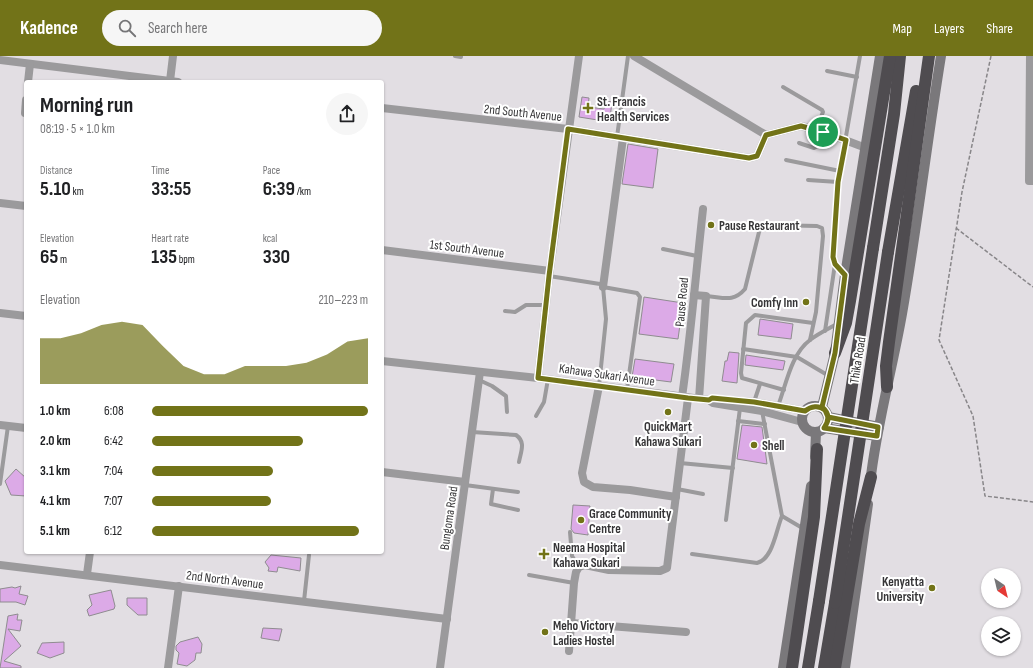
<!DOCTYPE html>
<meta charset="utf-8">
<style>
:root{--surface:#fff;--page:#f6f6f6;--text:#202124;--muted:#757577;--accent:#727318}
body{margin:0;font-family:"Sofia Sans Condensed",sans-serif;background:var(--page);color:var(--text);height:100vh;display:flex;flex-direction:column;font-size:15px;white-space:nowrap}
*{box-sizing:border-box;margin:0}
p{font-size:13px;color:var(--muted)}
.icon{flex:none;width:22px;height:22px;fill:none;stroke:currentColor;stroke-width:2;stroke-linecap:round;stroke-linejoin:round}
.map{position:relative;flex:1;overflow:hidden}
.drawer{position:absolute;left:24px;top:24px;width:360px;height:474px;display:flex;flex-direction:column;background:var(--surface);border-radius:4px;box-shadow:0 1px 3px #0004}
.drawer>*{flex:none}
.needle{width:26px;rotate:145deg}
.buttons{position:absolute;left:981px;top:512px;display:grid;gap:8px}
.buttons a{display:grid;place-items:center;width:40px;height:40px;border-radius:50%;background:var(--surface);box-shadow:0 1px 3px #0004;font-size:20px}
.pin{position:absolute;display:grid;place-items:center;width:34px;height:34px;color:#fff;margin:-17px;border:2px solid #fff;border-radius:50%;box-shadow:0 1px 4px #0007}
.round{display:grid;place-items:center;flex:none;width:42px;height:42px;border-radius:21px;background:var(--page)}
.summary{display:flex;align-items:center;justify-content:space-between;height:68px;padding:0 16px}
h1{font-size:22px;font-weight:700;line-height:30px}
.stats{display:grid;grid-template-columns:repeat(3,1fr);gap:6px;height:68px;padding:4px 16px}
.stats div{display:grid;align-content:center}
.stats b{font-size:20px;font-weight:700}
.stats small{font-size:11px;font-weight:400}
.stats p{font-size:11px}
.chart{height:112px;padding:8px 16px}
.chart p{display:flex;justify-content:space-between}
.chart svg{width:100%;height:72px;margin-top:4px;fill:var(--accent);opacity:.7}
ul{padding:0 16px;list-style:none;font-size:13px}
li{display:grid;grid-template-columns:64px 48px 1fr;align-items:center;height:30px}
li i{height:10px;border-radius:5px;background:var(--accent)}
header{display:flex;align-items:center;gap:24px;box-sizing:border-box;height:56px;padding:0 20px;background:var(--accent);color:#fff}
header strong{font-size:19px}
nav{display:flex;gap:22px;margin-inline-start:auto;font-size:14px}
.search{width:280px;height:36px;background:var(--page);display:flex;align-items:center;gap:10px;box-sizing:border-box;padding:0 14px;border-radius:22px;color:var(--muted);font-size:15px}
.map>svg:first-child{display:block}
</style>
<header>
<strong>Kadence</strong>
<div class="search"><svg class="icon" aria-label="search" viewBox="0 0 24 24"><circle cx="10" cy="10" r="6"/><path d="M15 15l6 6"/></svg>Search here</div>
<nav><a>Map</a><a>Layers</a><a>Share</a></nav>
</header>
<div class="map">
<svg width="1033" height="612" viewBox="0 0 1033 612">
<rect width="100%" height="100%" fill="#e2dee3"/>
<g fill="#dcaae7" stroke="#8f8c90">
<polygon points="582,41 589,42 588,51 604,53 606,45 612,46 610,62 604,65 579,61"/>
<polygon points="628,88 658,93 653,132 622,128"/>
<polygon points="644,241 683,247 678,283 639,278"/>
<polygon points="760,263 793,268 791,283 758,279"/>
<polygon points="729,296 739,297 737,327 722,325 725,305 727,305"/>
<polygon points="746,299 785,305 783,314 745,309"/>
<polygon points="635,303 674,308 671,326 632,321"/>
<polygon points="742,369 762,371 767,408 737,403"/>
<polygon points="16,413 26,422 26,440 11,439 5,425"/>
<polygon points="573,449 590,450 588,479 574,477 571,473"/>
<polygon points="271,499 301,502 300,515 278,511 277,516 268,515 269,512 265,506"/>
<polygon points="21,530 19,538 28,540 25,549 16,546 0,546 0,533 12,531 15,532"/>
<polygon points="111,534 115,550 114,553 89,560 87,554 92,549 89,539"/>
<polygon points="127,542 147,542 147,559 138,559 127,549"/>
<polygon points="18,558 17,564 22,564 20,575 8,573 21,590 4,605 21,610 21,612 0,612 8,560"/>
<polygon points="263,572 282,573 279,585 261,582"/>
<polygon points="198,581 202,588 201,597 196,597 195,604 187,610 177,608 179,597 176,594 176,590 180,586"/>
<polygon points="64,586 64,597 50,602 37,597 42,587"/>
</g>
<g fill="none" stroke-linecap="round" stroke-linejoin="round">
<g stroke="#888689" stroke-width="1.5" stroke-dasharray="4 2" stroke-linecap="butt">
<polyline points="991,0 962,136 939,284 973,360 985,440 1033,446"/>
<polyline points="956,172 1033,231"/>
</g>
<g stroke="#9b9a9c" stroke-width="4">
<polyline points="455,0 461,1"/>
<polyline points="827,15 857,21"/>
<polyline points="783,31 822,54 823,56 816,73"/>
<polyline points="617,81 628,0"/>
<polyline points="799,87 814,92 816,91 823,76"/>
<polyline points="786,104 840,115"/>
<polyline points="808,124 838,126"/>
<polyline points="663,193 697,200"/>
<polyline points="844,218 835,208 833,201 838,126 860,0"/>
<polyline points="549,220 600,228 603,231 606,263 599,330"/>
<polyline points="603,231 637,237 640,241 627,333"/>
<path d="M706,240c17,1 27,7 39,-7l14,-57 4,-6 8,-1 46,1 5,2 1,8 -7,76 -6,28"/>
<polyline points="505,255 515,256 526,249 546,249"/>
<polyline points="825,275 835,208"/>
<polyline points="743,293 797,301 829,320"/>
<polyline points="479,324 492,330 506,340 507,356"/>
<polyline points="784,334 742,322 741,317 746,267 755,259 813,267"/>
<polyline points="754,346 760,328"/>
<path d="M778,350c8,-21 13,-52 32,-66 8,-6 18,-11 27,-16"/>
<polyline points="762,355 782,460 804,473"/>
<polyline points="536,360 544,346 548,323"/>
<polyline points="738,365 765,368"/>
<path d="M472,376l44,3c10,7 5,16 3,27"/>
<polyline points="680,407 733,412"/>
<polyline points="0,428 8,370"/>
<polyline points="465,429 518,436"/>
<polyline points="493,433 491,448 518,454"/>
<polyline points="677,433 703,438"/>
<polyline points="726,464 740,352"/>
<polyline points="570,476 572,500 579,511"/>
<path d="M692,498l65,9c16,-4 19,-33 25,-47"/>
<polyline points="529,519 574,527"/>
<polyline points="304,545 309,499"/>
</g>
<g stroke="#9b9a9c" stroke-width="8">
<polyline points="634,0 766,79 801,70 821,75 866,92"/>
<polyline points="1030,0 1029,125 1033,125"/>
<polyline points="0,4 178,26"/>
<polyline points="170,25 173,0"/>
<polyline points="28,26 30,8"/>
<polyline points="382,52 568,73 749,102 757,100 766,79"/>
<polyline points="25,57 26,44"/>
<polyline points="0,147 26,150"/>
<polyline points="382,194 550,215"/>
<polyline points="603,231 623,82"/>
<polyline points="694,239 706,240 699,343"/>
<polyline points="0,257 26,260"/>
<polyline points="382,305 538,322 709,344 713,347 762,355 802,366"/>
<polyline points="538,322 549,220 579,0"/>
<polyline points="599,330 582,417 584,426 593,431 630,434 676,441"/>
<path d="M682,341c9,-63 14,-125 21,-188"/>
<polyline points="717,343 754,346 805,355"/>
<polyline points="0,369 26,372"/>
<polyline points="382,416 465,426"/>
<polyline points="0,509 447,563"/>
<polyline points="87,518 90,496"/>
<polyline points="571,567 686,576"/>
<polyline points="569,595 574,527 576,516 579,511 585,509 609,514 660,515 667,512 688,342"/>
<polyline points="168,612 179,530"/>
<polyline points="440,612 480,316"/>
</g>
<g stroke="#7a787b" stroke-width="10">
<circle cx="815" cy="363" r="13"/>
<polyline points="822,351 835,297 845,219 880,0"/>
<polyline points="828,361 879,371"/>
<polyline points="824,372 877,380"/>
<polyline points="815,401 816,376"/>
<path d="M870,428c6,-57 22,-113 32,-170 15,-86 25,-172 39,-258"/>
<polyline points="783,612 811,430"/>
<polyline points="845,612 868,448"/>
</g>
<g stroke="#4f4c50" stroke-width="12">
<polyline points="873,192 894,58 900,0"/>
<polyline points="888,196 916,35"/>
<polyline points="835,297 846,267 850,245 890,0"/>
<polyline points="887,331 886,310 889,286 929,0"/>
<polyline points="792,612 814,461 817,393"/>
<polyline points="808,612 819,545"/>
<polyline points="824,612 835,547"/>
<polyline points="835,612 859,468 871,421"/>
</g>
<g stroke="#4f4c50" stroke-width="12">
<polyline points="819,545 873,192"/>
<polyline points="835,547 888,196"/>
</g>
</g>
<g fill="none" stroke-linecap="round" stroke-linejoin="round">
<defs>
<path id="route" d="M823,76l-22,-6 -35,9 -9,21 -8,2 -181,-29 -19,147 -11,102 150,20 21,2 3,-2 42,4 51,9c6,-5 14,-6 20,-1l3,7 50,10 -1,9 -53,-8c6,-8 5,-15 -2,-21l13,-54 10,-78 -10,-11 -2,-7 5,-75 8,-42 -23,-8"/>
</defs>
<use href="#route" stroke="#fff" stroke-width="8"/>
<use href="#route" stroke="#727318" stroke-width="5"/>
</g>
<g fill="#727318" stroke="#fff" stroke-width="1.5">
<path d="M586 46h4v4h4v4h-4v4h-4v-4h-4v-4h4z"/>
<circle cx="711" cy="169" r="4"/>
<circle cx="806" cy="246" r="4"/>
<circle cx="668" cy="356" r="4"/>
<circle cx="754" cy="389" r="4"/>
<circle cx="581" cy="464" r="4"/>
<path d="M542 492h4v4h4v4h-4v4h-4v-4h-4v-4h4z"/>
<circle cx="932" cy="532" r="4"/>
<circle cx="545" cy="576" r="4"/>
</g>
<g text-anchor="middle" stroke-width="4" stroke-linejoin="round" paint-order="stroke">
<g font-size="13" font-weight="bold" fill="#363537" stroke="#fff" text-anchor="start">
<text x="597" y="50">St. Francis<tspan x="597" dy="15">Health Services</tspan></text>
<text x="719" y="174">Pause Restaurant</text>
<text x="798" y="251" text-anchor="end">Comfy Inn</text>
<text x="668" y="375" text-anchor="middle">QuickMart<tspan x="668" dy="15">Kahawa Sukari</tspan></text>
<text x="762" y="394">Shell</text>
<text x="589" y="462">Grace Community<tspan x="589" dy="15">Centre</tspan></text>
<text x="553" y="496">Neema Hospital<tspan x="553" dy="15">Kahawa Sukari</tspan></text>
<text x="924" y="530" text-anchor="end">Kenyatta<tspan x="924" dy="15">University</tspan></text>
<text x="553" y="574">Meho Victory<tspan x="553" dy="15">Ladies Hostel</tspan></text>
</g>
<g font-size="13" fill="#363537" stroke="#fff">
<text transform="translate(523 56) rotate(6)" y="5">2nd South Avenue</text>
<text transform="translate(467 192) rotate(7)" y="5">1st South Avenue</text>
<text transform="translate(681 246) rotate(-85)" y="5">Pause Road</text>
<text transform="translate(857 304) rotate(-81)" y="5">Thika Road</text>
<text transform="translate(607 318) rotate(8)" y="5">Kahawa Sukari Avenue</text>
<text transform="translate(448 462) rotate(-82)" y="5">Bungoma Road</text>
<text transform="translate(225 523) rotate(7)" y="5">2nd North Avenue</text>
</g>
</g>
</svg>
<div class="buttons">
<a><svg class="needle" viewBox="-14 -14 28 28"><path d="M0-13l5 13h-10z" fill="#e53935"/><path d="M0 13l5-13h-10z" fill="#757577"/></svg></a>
<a><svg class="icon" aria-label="layers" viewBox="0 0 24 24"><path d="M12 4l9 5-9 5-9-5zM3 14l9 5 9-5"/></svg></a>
</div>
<div class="pin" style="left:823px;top:76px;background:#1e9e55"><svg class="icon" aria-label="arrive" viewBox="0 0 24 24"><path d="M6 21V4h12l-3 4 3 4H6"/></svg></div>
<section class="drawer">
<div class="summary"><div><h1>Morning run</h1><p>08:19 · 5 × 1.0 km</p></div><a class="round"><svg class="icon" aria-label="share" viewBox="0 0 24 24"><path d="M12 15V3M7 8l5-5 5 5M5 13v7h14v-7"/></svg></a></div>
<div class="stats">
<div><p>Distance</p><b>5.10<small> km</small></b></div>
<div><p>Time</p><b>33:55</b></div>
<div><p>Pace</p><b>6:39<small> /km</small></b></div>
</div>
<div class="stats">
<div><p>Elevation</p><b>65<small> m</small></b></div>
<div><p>Heart rate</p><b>135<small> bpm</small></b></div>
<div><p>kcal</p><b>330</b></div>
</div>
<div class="chart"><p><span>Elevation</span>210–223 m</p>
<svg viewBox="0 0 160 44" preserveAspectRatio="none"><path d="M0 44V16L10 16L20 13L30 8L40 6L50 8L60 21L70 33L80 38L90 38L100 33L110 33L120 33L130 31L140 26L150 18L160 16V44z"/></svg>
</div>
<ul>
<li><b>1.0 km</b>6:08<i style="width:100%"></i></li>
<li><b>2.0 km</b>6:42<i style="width:70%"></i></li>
<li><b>3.1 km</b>7:04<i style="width:56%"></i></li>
<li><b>4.1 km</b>7:07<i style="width:55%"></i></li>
<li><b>5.1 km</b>6:12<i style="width:96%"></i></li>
</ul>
</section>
</div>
